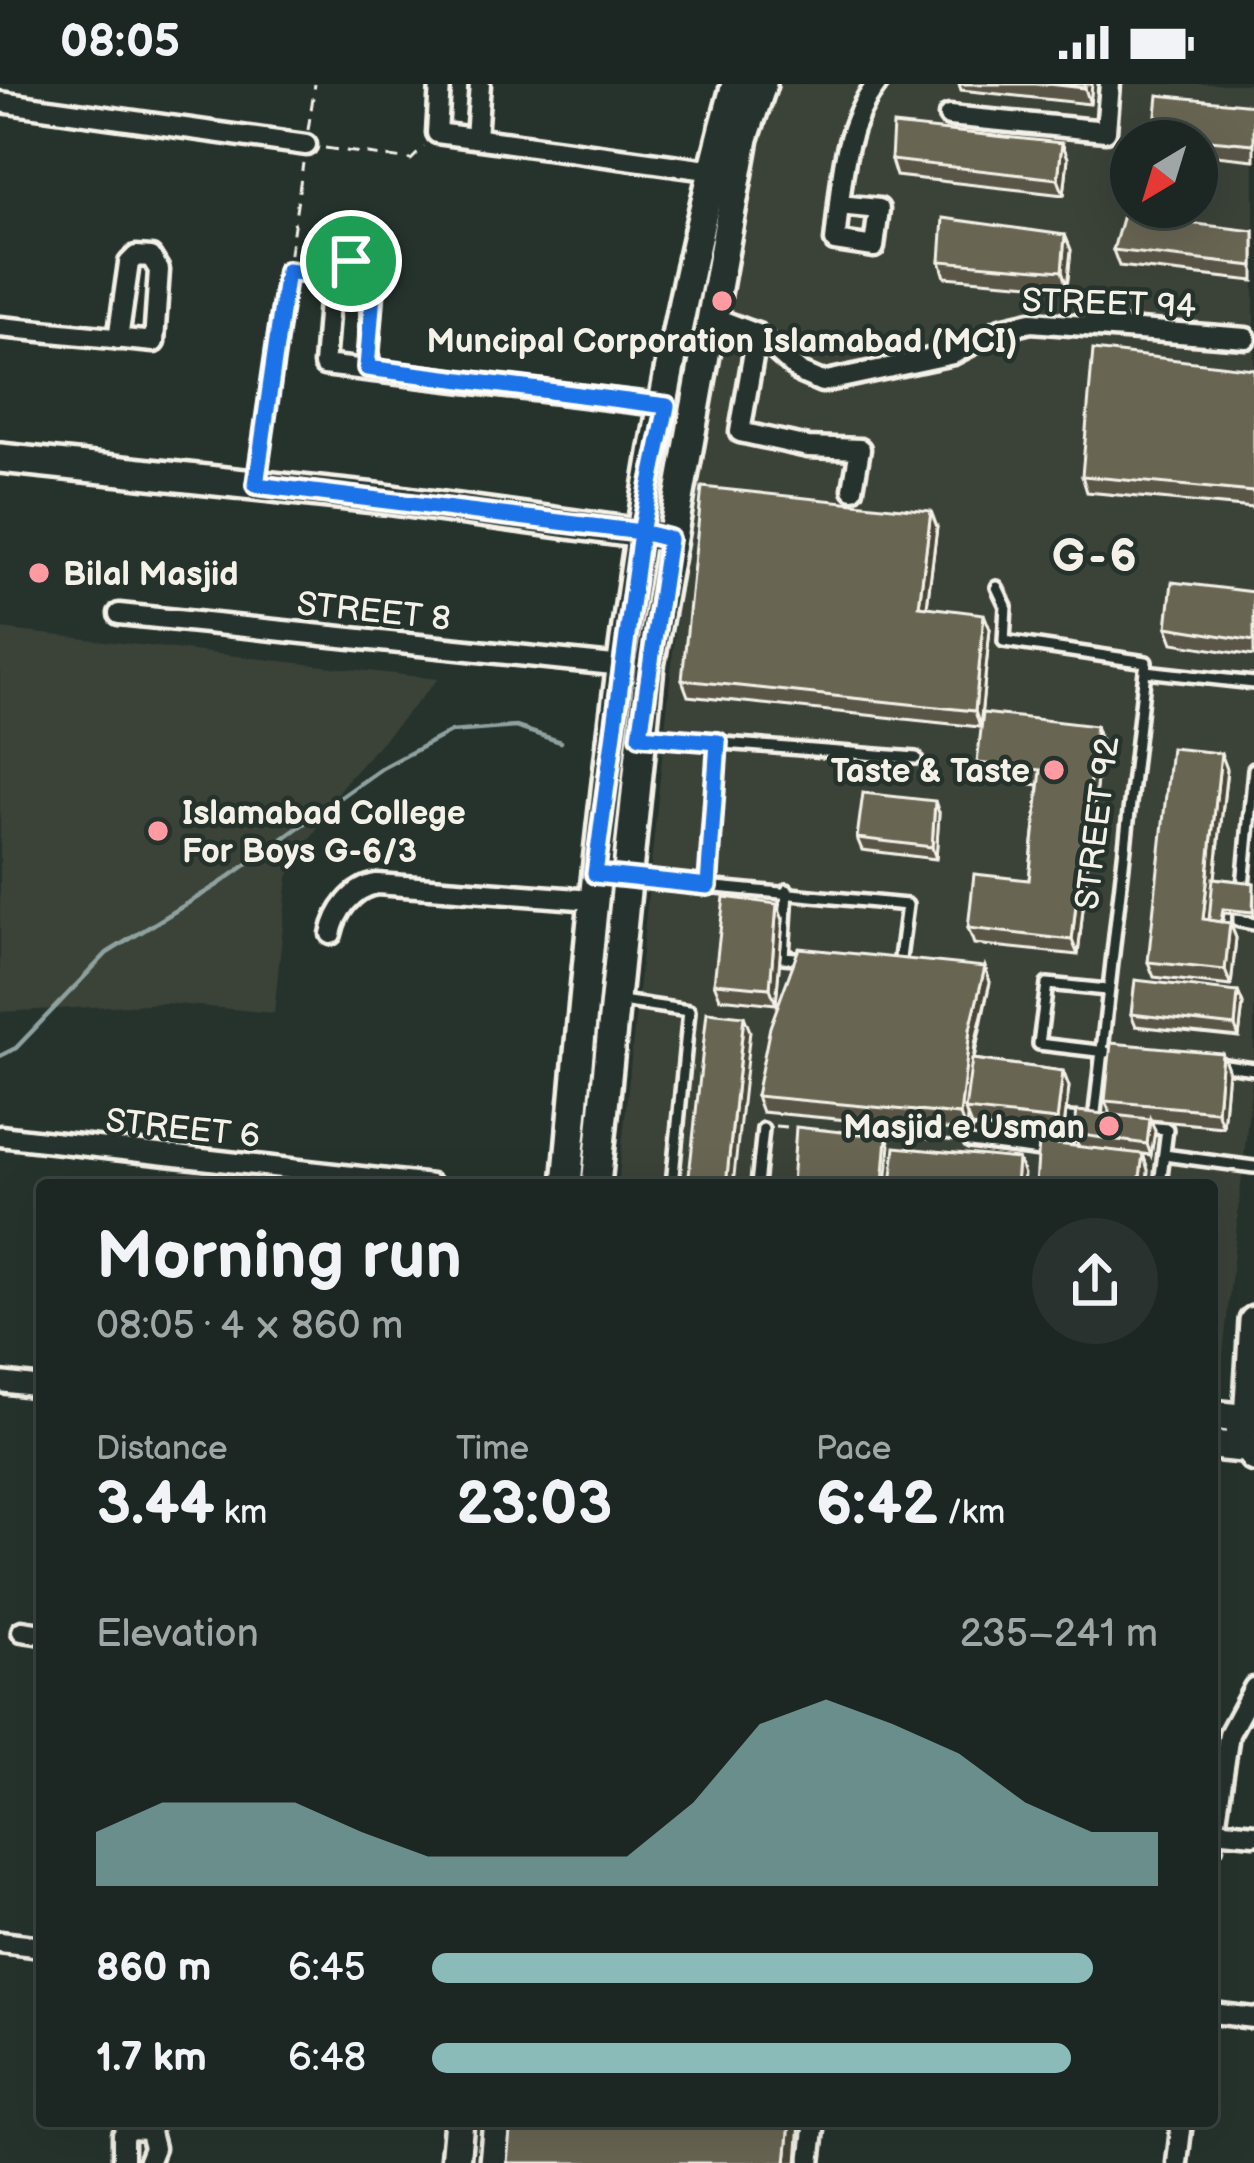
<!DOCTYPE html>
<meta charset="utf-8">
<style>
:root{--surface:#1c2622;--page:#29322f;--text:#f1f3f6;--muted:#a0a5a5;--line:#3a4340;--accent:#8bbbb9}
body{margin:0;font-family:"Balsamiq Sans",sans-serif;background:var(--page);color:var(--text);height:100vh;display:flex;flex-direction:column;font-size:45px;white-space:nowrap}
*{box-sizing:border-box;margin:0}
p{font-size:39px;color:var(--muted)}
.icon{flex:none;width:66px;height:66px;fill:none;stroke:currentColor;stroke-width:2;stroke-linecap:round;stroke-linejoin:round}
.map{position:relative;flex:1;overflow:hidden}
.panel{position:absolute;left:36px;top:1095px;width:1182px;height:948px;display:flex;flex-direction:column;background:var(--surface);border-radius:12px;box-shadow:0 12px 48px #0002,0 0 0 3px var(--line)}
.panel>*{flex:none}
.needle{width:78px;rotate:218deg}
.tools{position:absolute;left:1110px;top:36px;display:grid;gap:24px}
.tools a{display:grid;place-items:center;width:108px;height:108px;border-radius:50%;background:var(--surface);box-shadow:0 12px 48px #0002,0 0 0 3px var(--line);font-size:60px}
.pin{position:absolute;display:grid;place-items:center;width:102px;height:102px;color:#fff;margin:-51px;border:6px solid #fff;border-radius:50%;box-shadow:0 3px 12px #0007}
.round{display:grid;place-items:center;flex:none;width:126px;height:126px;border-radius:63px;background:var(--page)}
.headline{display:flex;align-items:center;justify-content:space-between;height:204px;padding:0 60px}
h1{font-size:66px;font-weight:700;line-height:90px}
.stats{display:grid;grid-template-columns:repeat(3,1fr);gap:18px;height:204px;padding:12px 60px}
.stats div{display:grid;align-content:center}
.stats b{font-size:60px;font-weight:700}
.stats small{font-size:33px;font-weight:400}
.stats p{font-size:33px}
.chart{height:336px;padding:24px 60px}
.chart p{display:flex;justify-content:space-between}
.chart svg{width:100%;height:216px;margin-top:12px;fill:var(--accent);opacity:.7}
ul{padding:0 60px;list-style:none;font-size:39px}
li{display:grid;grid-template-columns:192px 144px 1fr;align-items:center;height:90px}
li i{height:30px;border-radius:15px;background:var(--accent)}
.status{display:flex;justify-content:space-between;align-items:center;height:84px;padding:0 60px;background:var(--surface);direction:ltr}
.status svg{height:33px;fill:currentColor}
.map>svg:first-child{display:block}
</style>
<div class="status"><b>08:05</b><svg viewBox="0 0 49 12"><path d="M0 12V9h3v3zM5 12V6h3v6zM10 12V3h3v9zM15 12V0h3v12zM26 1h20v11H26zM47 4h2v5h-2z"/></svg></div>
<div class="map">
<svg width="1254" height="2079" viewBox="0 0 1254 2079">
<rect width="100%" height="100%" fill="#26332d"/>
<filter id="ink" filterUnits="userSpaceOnUse"><feTurbulence type="fractalNoise" baseFrequency=".00833" numOctaves="2"/><feDisplacementMap in="SourceGraphic" scale="24" xChannelSelector="R" yChannelSelector="G"/><feConvolveMatrix kernelMatrix="1 2 1 2 8 2 1 2 1" color-interpolation-filters="sRGB"/></filter>
<g filter="url(#ink)">
<g fill="#3a4238" fill-rule="evenodd">
<path d="M780,0h474v978l-35,332 -7,-1v-208h-594l70,-679 34,-205 40,-174zM1131,57h66v66h-66z"/>
<polygon points="0,545 438,595 343,701 288,793 274,929 165,919 0,928"/>
</g>
<g fill="none" stroke-linecap="round" stroke-linejoin="round">
<polyline stroke="#8fa2a0" stroke-width="4.5" points="0,972 16,964 107,869 219,800 382,684 450,648 516,643 561,658"/>
<defs>
<g id="lane">
<polyline points="997,503 1006,522 1004,557 1146,578 1094,1037"/>
<polyline points="1145,587 1254,599"/>
<polyline points="647,653 916,674"/>
<polyline points="632,795 907,821 899,882"/>
<polyline points="708,802 718,658"/>
<polyline points="1243,802 1254,685"/>
<polyline points="787,806 783,873 806,875"/>
<polyline points="1239,831 1239,837 1254,840"/>
<polyline points="621,917 689,927 672,1101"/>
<polyline points="1106,968 1039,960 1047,900 1107,906"/>
<polyline points="1218,980 1254,985"/>
<polyline points="1146,1043 1167,1045 1160,1101"/>
<polyline points="978,1049 1066,1059 1069,1034 1088,1036"/>
<polyline points="970,1058 1048,1068"/>
<polyline points="1164,1071 1254,1083"/>
<polyline points="757,1101 763,1045"/>
</g>
<g id="street">
<polyline points="440,0 437,49 722,88"/>
<polyline points="0,18 306,61"/>
<polyline points="949,32 1106,47 1110,0"/>
<polyline points="476,53 480,0"/>
<path d="M839,121l40,4 -5,38 -39,-6c7,-56 6,-111 42,-157"/>
<polyline points="710,232 757,250 801,289 822,298 953,270 1001,245 1031,238 1246,254"/>
<polyline points="0,243 154,258 159,186 151,173 136,172 129,179 118,255"/>
<polyline points="757,250 740,348 808,363 860,365 853,405"/>
<polyline points="367,284 374,197 369,185 351,177 331,193 324,281 667,322"/>
<polyline points="119,530 623,582"/>
<path d="M331,850c5,-23 21,-46 46,-50l215,16"/>
<polyline points="0,1052 431,1101"/>
<polyline points="0,1298 42,1303"/>
<polyline points="22,1547 42,1550"/>
<polyline points="1214,1746 1254,1750"/>
<polyline points="1212,1762 1229,1650 1254,1604"/>
<polyline points="0,1858 42,1863"/>
<polyline points="1212,1929 1254,1934"/>
<polyline points="147,2037 154,2064 148,2079"/>
<polyline points="123,2079 123,2051 131,2045 146,2046"/>
<polyline points="810,2079 815,2037"/>
<polyline points="1177,2079 1182,2037"/>
</g>
<g id="secondary">
<polyline points="0,374 385,415 657,452"/>
<path d="M567,1101c33,-370 69,-742 169,-1101"/>
<polyline points="596,1101 649,582 744,54 762,0"/>
<polyline points="1212,1331 1248,1335 1254,1237"/>
<polyline points="1254,1332 1239,1352 1254,1373"/>
<polyline points="1212,1361 1243,1364"/>
<polyline points="455,2079 459,2037"/>
<polyline points="494,2079 498,2037"/>
</g>
</defs>
<use href="#lane" stroke="#f4f1e8" stroke-width="18"/>
<use href="#street" stroke="#f4f1e8" stroke-width="27"/>
<use href="#secondary" stroke="#f4f1e8" stroke-width="36"/>
<g stroke="#f4f1e8" stroke-width="3" stroke-dasharray="12 9" stroke-linecap="butt">
<polyline points="308,46 315,0"/>
<polyline points="325,64 411,76 424,63"/>
<polyline points="291,187 311,190"/>
<polyline points="260,378 303,79"/>
<polyline points="775,1042 956,1057"/>
</g>
<use href="#lane" stroke="#26332d" stroke-width="9"/>
<use href="#street" stroke="#26332d" stroke-width="18"/>
<use href="#secondary" stroke="#26332d" stroke-width="27"/>
</g>
<g fill="#5a5747" stroke="#f4f1e8" stroke-width="3">
<polygon points="959,0 1092,0 1090,20 961,6"/>
<polygon points="1254,21 1254,76 1197,70 1197,57 1156,57 1154,51"/>
<polygon points="1062,59 1068,74 1064,111 896,92 891,76"/>
<polygon points="1254,147 1254,197 1119,182 1113,166"/>
<polygon points="1065,151 1071,166 1067,203 945,193 940,177"/>
<polygon points="1254,285 1254,424 1087,408 1082,392"/>
<polygon points="937,443 927,523 990,545 980,643 688,612 682,596"/>
<polygon points="1254,508 1254,572 1173,559 1167,543"/>
<polygon points="1096,642 1101,658 1078,871 974,860 968,844 1029,796 1039,701 983,694 977,679"/>
<polygon points="1227,685 1215,794 1254,799 1254,832 1224,829 1223,838 1230,839 1236,854 1231,902 1154,893 1148,878"/>
<polygon points="939,729 936,775 862,766 857,754"/>
<polygon points="783,836 776,920 720,914 714,899"/>
<polygon points="985,883 990,898 974,975 1063,987 1069,1003 1063,1052 971,1042 967,1032 966,1047 762,1028 756,1012"/>
<polygon points="1238,908 1243,920 1239,953 1136,942 1131,930"/>
<polygon points="1222,969 1228,985 1223,1043 1151,1036 1155,1047 1151,1071 1143,1070 1148,1086 1147,1101 1036,1101 1078,1062 1074,1050 1111,1031 1105,1017"/>
</g>
<g fill="#4a4739" stroke="#f4f1e8" stroke-width="3">
<polygon points="1085,0 1092,0 1090,20 1085,4"/>
<polygon points="1062,59 1068,74 1064,111 1058,95"/>
<polygon points="1065,151 1071,166 1067,203 1062,187"/>
<polygon points="931,427 937,443 925,538 919,522"/>
<polygon points="984,530 990,545 980,643 975,627"/>
<polygon points="1096,642 1101,658 1078,871 1072,856"/>
<polygon points="1221,669 1227,685 1209,847 1203,835"/>
<polygon points="935,717 939,729 936,775 932,763"/>
<polygon points="777,820 783,836 776,920 770,904"/>
<polygon points="1230,839 1236,854 1231,902 1225,886"/>
<polygon points="985,883 990,898 975,960 968,1026 965,1026 967,1032 966,1047 960,1031 970,945"/>
<polygon points="1238,908 1243,920 1239,953 1235,942"/>
<polygon points="744,932 750,947 733,1101 726,1101"/>
<polygon points="1222,969 1228,985 1223,1043 1217,1027"/>
<polygon points="1063,987 1069,1003 1063,1052 1057,1036"/>
<polygon points="1150,1035 1155,1047 1151,1071 1147,1060"/>
<polygon points="887,1053 890,1061 886,1101 883,1101"/>
<polygon points="1143,1070 1148,1086 1147,1101 1139,1101"/>
<polygon points="1018,1075 1024,1090 1023,1101 1016,1101"/>
<polygon points="790,2037 800,2037 797,2079 786,2079"/>
</g>
<g fill="#696552" stroke="#f4f1e8" stroke-width="3">
<polygon points="1048,0 1085,0 1085,4"/>
<polygon points="1158,11 1254,21 1254,60 1154,51"/>
<polygon points="893,41 1062,59 1058,95 891,76"/>
<polygon points="1123,131 1254,147 1254,182 1113,166"/>
<polygon points="943,134 1065,151 1062,187 940,177"/>
<polygon points="1093,266 1254,285 1254,408 1082,392"/>
<polygon points="702,403 931,427 919,522 984,530 975,627 682,596"/>
<polygon points="1172,498 1254,508 1254,557 1167,543"/>
<polygon points="983,629 1096,642 1072,856 968,844 974,790 1029,796 1041,686 977,679"/>
<polygon points="1171,664 1221,669 1203,835 1230,839 1225,886 1148,878"/>
<polygon points="863,709 935,717 932,763 857,754"/>
<polygon points="1213,794 1254,799 1253,828 1223,825 1221,838 1209,836"/>
<polygon points="724,813 777,820 770,904 714,899"/>
<polygon points="799,864 985,883 970,945 960,1031 756,1012 770,943"/>
<polygon points="1135,896 1238,908 1235,942 1131,930"/>
<polygon points="707,928 744,932 726,1101 688,1101"/>
<polygon points="1111,959 1222,969 1217,1027 1105,1017"/>
<polygon points="972,975 1063,987 1057,1036 965,1026"/>
<polygon points="1077,1027 1150,1035 1147,1060 1074,1050"/>
<polygon points="796,1043 887,1053 883,1101 792,1101"/>
<polygon points="1039,1058 1143,1070 1139,1101 1036,1101"/>
<polygon points="895,1063 1018,1075 1016,1101 891,1101"/>
<polygon points="511,2037 790,2037 786,2079 507,2079"/>
</g>
</g>
<g fill="none" stroke-linecap="round" stroke-linejoin="round" filter="url(#ink)">
<defs>
<polyline id="route" points="351,177 369,185 374,197 367,284 667,322 641,448 595,790 708,802 718,658 640,652 669,455 641,448 256,401 287,187 331,193 351,177"/>
</defs>
<use href="#route" stroke="#fff" stroke-width="24"/>
<use href="#route" stroke="#1a73e8" stroke-width="15"/>
</g>
<g fill="#ff9aa2" stroke="#26332d" stroke-width="4.5">
<circle cx="722" cy="217" r="12"/>
<circle cx="39" cy="489" r="12"/>
<circle cx="1054" cy="686" r="12"/>
<circle cx="158" cy="747" r="12"/>
<circle cx="1109" cy="1042" r="12"/>
</g>
<g text-anchor="middle" stroke-width="9" stroke-linejoin="round" paint-order="stroke">
<g font-size="33" fill="#f4f1e8" stroke="#26332d">
<text transform="translate(1109 218) rotate(2)" y="12">STREET 94</text>
<text transform="translate(374 526) rotate(6)" y="12">STREET 8</text>
<text transform="translate(1096 739) rotate(-83)" y="12">STREET 92</text>
<text transform="translate(183 1043) rotate(6)" y="12">STREET 6</text>
</g>
<g font-size="33" font-weight="bold" fill="#f4f1e8" stroke="#26332d" text-anchor="start">
<text x="722" y="268" text-anchor="middle">Muncipal Corporation Islamabad (MCI)</text>
<text x="63" y="501">Bilal Masjid</text>
<text x="1030" y="698" text-anchor="end">Taste &amp; Taste</text>
<text x="182" y="740">Islamabad College<tspan x="182" dy="38">For Boys G-6/3</tspan></text>
<text x="1085" y="1054" text-anchor="end">Masjid e Usman</text>
</g>
<g font-size="45" font-weight="bold" letter-spacing="3" fill="#f4f1e8" stroke="#26332d">
<text x="1096" y="487">G-6</text>
</g>
</g>
</svg>
<div class="tools">
<a><svg class="needle" viewBox="-14 -14 28 28"><path d="M0-13l5 13h-10z" fill="#e53935"/><path d="M0 13l5-13h-10z" fill="#a0a5a5"/></svg></a>
</div>
<div class="pin" style="left:351px;top:177px;background:#1e9e55"><svg class="icon" aria-label="arrive" viewBox="0 0 24 24"><path d="M6 21V4h12l-3 4 3 4H6"/></svg></div>
<section class="panel">
<div class="headline"><div><h1>Morning run</h1><p>08:05 · 4 × 860 m</p></div><a class="round"><svg class="icon" aria-label="share" viewBox="0 0 24 24"><path d="M12 15V3M7 8l5-5 5 5M5 13v7h14v-7"/></svg></a></div>
<div class="stats">
<div><p>Distance</p><b>3.44<small> km</small></b></div>
<div><p>Time</p><b>23:03</b></div>
<div><p>Pace</p><b>6:42<small> /km</small></b></div>
</div>
<div class="chart"><p><span>Elevation</span>235–241 m</p>
<svg viewBox="0 0 160 44" preserveAspectRatio="none"><path d="M0 44V33L10 27L20 27L30 27L40 33L50 38L60 38L70 38L80 38L90 27L100 11L110 6L120 11L130 17L140 27L150 33L160 33V44z"/></svg>
</div>
<ul>
<li><b>860 m</b>6:45<i style="width:91%"></i></li>
<li><b>1.7 km</b>6:48<i style="width:88%"></i></li>
</ul>
</section>
</div>
